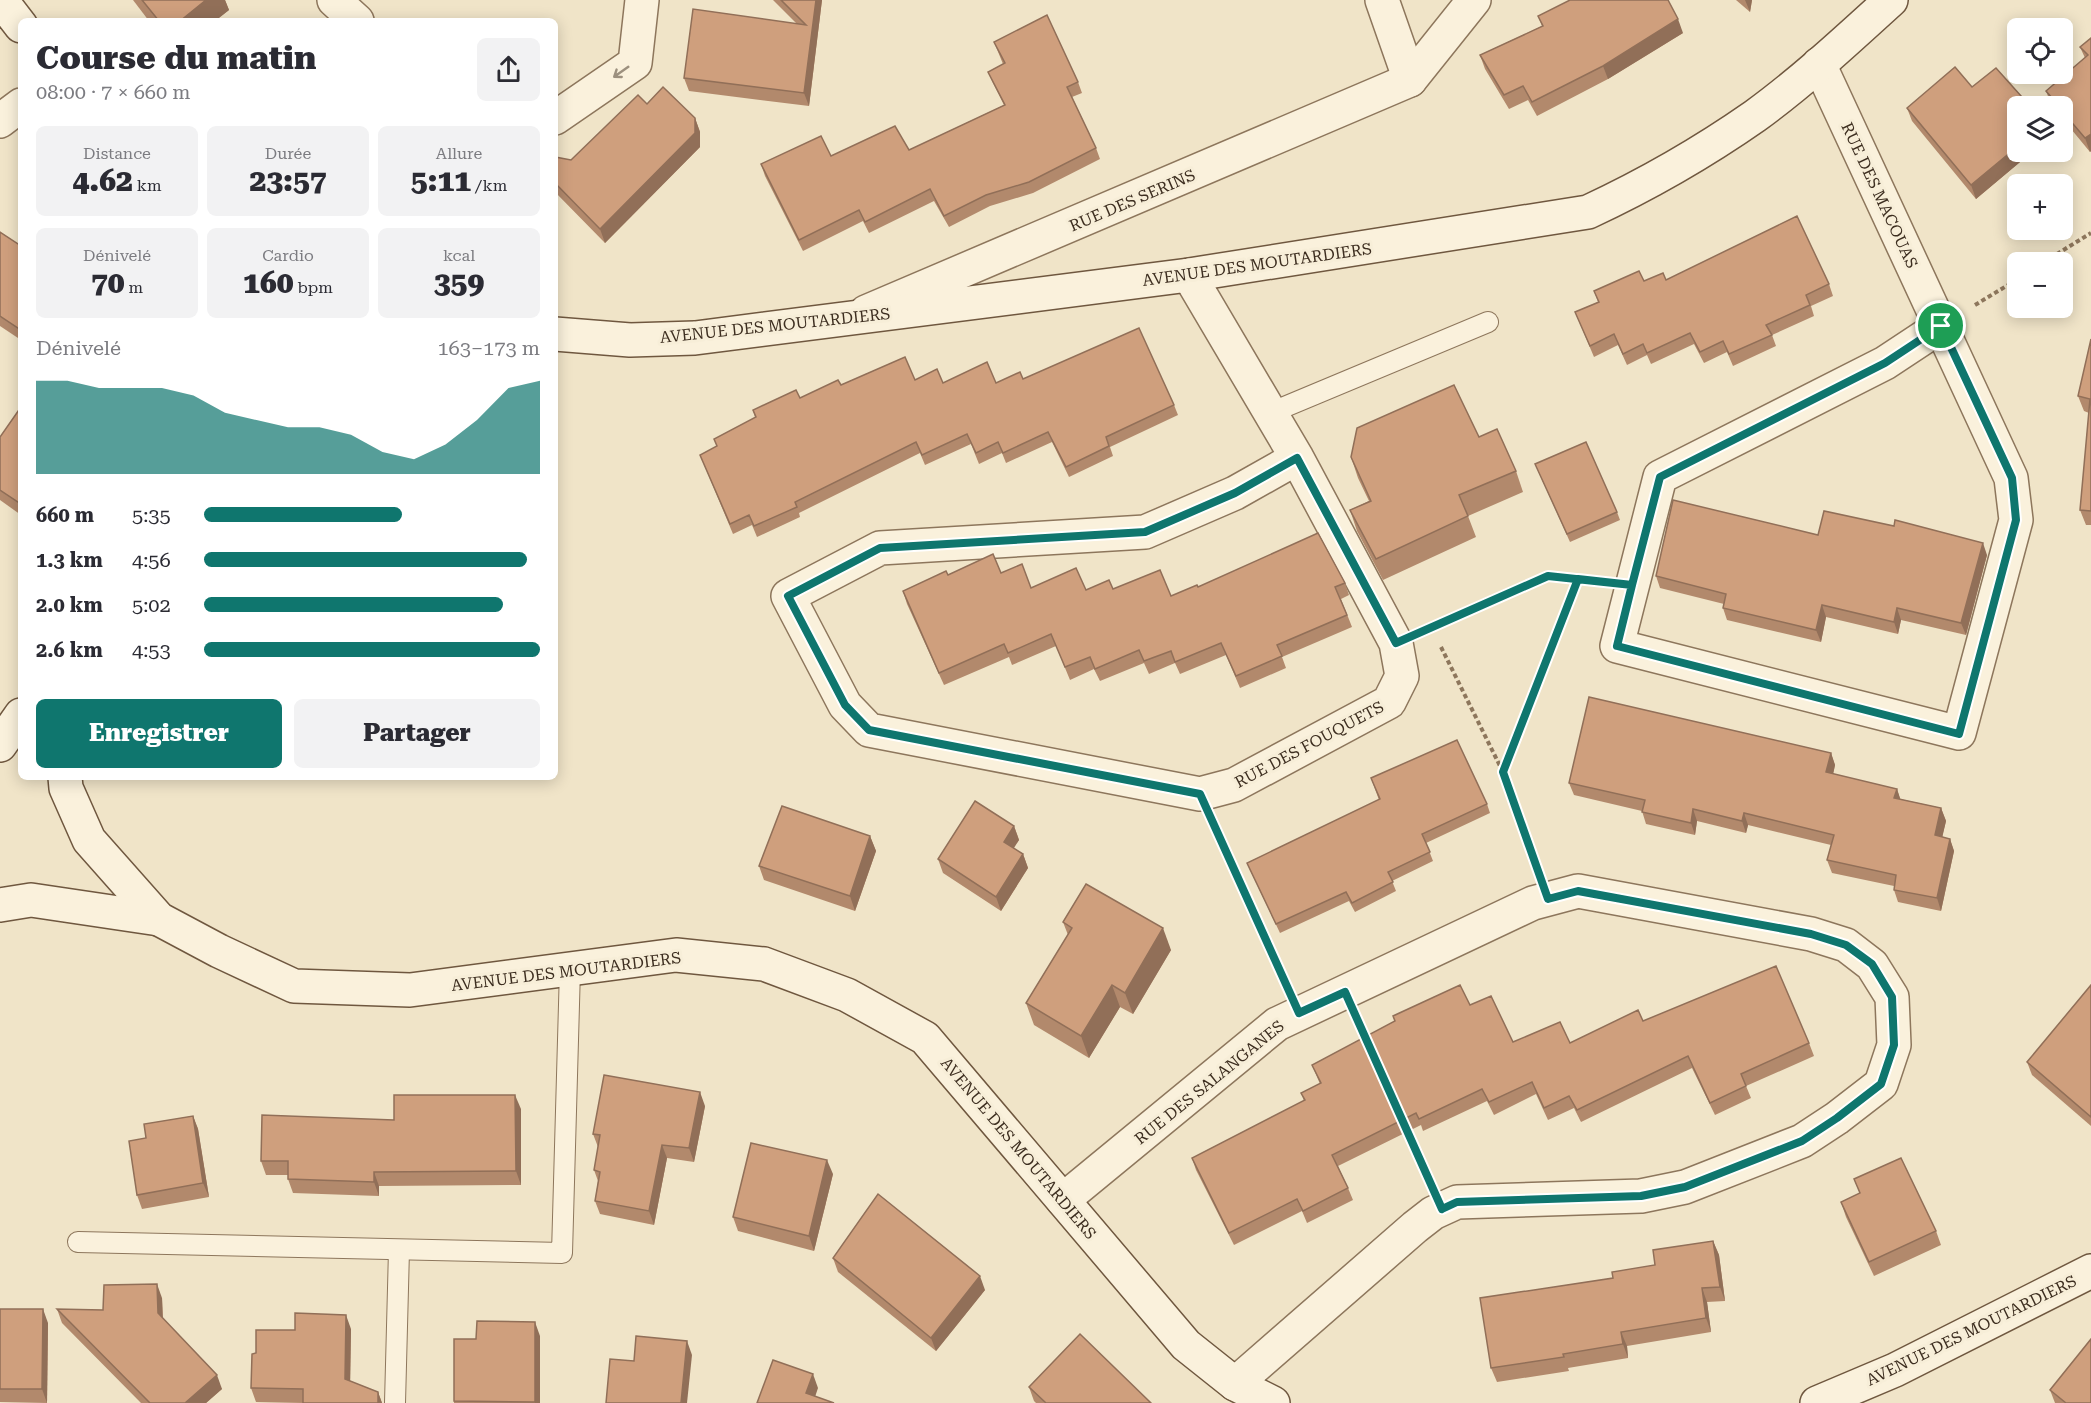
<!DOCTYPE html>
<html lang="fr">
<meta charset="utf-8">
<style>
:root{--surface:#fff;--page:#f2f2f3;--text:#2b2b33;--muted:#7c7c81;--accent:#0f766e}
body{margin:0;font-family:"Roboto Serif",serif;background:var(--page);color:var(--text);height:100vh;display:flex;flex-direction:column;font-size:22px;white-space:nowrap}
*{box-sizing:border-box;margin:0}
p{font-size:20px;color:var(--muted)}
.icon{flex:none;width:33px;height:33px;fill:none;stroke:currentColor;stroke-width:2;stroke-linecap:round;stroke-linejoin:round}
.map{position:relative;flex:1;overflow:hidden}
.side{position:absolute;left:18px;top:18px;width:540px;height:762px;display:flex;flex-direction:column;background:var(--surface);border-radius:9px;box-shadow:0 3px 15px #0003}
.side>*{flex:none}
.buttons{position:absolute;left:2007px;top:18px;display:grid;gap:12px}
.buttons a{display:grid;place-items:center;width:66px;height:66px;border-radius:9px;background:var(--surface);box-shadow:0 3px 15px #0003;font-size:30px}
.pin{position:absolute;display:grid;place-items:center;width:51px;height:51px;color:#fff;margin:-26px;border:3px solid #fff;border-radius:50%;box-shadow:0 2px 6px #0007}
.round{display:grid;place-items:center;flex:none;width:63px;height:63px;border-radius:9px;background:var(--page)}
.overview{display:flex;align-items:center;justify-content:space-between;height:102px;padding:0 18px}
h1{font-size:33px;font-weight:800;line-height:45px}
.figures{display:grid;grid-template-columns:repeat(3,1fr);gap:9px;height:102px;padding:6px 18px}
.figures div{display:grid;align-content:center;border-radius:9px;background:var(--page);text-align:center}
.figures b{font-size:30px;font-weight:800}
.figures small{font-size:16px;font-weight:400}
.figures p{font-size:16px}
.chart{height:168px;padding:12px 18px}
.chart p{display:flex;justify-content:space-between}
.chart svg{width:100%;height:108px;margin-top:6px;fill:var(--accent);opacity:.7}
.action{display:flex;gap:12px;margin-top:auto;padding:12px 18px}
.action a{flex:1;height:69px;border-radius:9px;background:var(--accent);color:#fff;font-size:24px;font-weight:800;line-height:69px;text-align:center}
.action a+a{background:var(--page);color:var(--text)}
ul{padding:0 18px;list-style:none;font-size:20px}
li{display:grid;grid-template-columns:96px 72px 1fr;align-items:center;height:45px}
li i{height:15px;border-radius:8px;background:var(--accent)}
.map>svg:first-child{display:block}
</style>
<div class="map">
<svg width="2091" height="1403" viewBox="0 0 2091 1403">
<rect width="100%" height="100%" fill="#f0e4c8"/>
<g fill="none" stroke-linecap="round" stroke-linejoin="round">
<defs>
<g id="lane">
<polyline points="1270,413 1488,322"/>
<polyline points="78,1242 562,1253 570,969"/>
<polyline points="395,1403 399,1250"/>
</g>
<g id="street">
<polyline points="334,0 357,21"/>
<polyline points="1382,0 1410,80"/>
<polyline points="1819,64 2011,478 2016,520 1959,733 1617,646 1660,477 1885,363 1941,326"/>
<polyline points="555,118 635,63 642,0"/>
<polyline points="0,121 21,105"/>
<polyline points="1189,275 1297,458 1396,643 1402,676 1389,702 1234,785 1200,794 869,730 845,705 788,596 880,548 1145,532 1235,493 1297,458"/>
<polyline points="866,312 1410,80 1474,0"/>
<polyline points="1063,1200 1277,1024 1533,903 1578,891 1811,934 1846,945 1872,965 1892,997 1894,1045 1881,1084 1837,1118 1802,1141 1685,1187 1641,1196 1457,1202 1433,1213 1415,1227 1235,1384"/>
</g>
<g id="secondary">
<polyline points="1,0 21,26"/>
<path d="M555,334l75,6 65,-2 494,-63 399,-63c58,-27 114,-59 167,-96 48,-35 92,-76 136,-116"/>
<polyline points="0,745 21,715"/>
<polyline points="65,777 66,788 89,840 159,919 219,951 294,986 410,990 676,955 764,964 847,995 925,1038 1186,1345 1235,1384 1273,1403"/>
<polyline points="0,905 31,900 159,919"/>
<polyline points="1817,1403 1895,1370 2091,1271"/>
</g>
</defs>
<use href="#lane" stroke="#8d765c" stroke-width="22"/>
<use href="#street" stroke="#8d765c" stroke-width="36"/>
<use href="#secondary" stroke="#6f573f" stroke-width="36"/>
<g stroke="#8d765c" stroke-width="4" stroke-dasharray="4.5 3" stroke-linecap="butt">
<polyline points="2044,262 2091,233"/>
<polyline points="1975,305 2018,279"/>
<polyline points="1432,627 1548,576 1591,581"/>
<polyline points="1441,647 1503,772 1578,579"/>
<polyline points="1503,772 1534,859"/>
<polyline points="1218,833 1283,976"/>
<polyline points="1406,1129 1425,1172"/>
</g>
<use href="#lane" stroke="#faf1dc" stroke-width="20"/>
<use href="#street" stroke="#faf1dc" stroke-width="33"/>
<use href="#secondary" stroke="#faf1dc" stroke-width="33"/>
</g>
<g fill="#b2896c">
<polygon points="133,0 225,0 229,10 215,21 149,21"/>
<polygon points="773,0 822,0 809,106 689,91 684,78 797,24"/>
<polygon points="1736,0 1752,0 1750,12"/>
<polygon points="1538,16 1683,33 1608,79 1537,116 1528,100 1509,109 1485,69 1480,55 1542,26"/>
<polygon points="2091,38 2091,151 2090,152 2062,118 2062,106 2053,106 2051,104 2046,91 2085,58 2080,47"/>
<polygon points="994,42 1078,82 1082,93 1072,97 1096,148 1100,159 1033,193 990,206 949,227 934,201 869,233 863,221 803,251 765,176 761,164 831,156 909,150 1004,105 993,83 988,72 1003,64"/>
<polygon points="647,104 695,118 700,132 700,147 605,243 555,192 555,157 571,160"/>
<polygon points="1907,108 2018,152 2032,152 1976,199 1912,121"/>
<polygon points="0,232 21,246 21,340 0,326"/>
<polygon points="1666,280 1829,284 1833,296 1811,306 1814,316 1772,335 1776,346 1733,366 1727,352 1704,363 1694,344 1651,364 1647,355 1627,365 1618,345 1594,357 1575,312 1598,302 1594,291 1644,281"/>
<polygon points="2091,339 2091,525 2086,525 2080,510 2089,413 2084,411 2078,396"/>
<polygon points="1023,379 1174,405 1178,415 1110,447 1113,456 1069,477 1052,442 1006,463 1002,453 979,464 971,444 925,465 920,453 799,513 800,517 757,537 752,525 733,534 700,455 717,447 755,417 753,410 800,398 841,385 915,380 943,383 996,383"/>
<polygon points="21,407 21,515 0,500 0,437"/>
<polygon points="1479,437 1516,471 1523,492 1468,516 1476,537 1383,580 1357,531 1350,510 1369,501 1358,478 1351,457"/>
<polygon points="1535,464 1617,512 1620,520 1570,542"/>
<polygon points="1818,535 1987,555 1966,635 1901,620 1898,634 1826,617 1821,642 1727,620 1723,608 1724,604 1660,588 1656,576"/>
<polygon points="1001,573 1031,588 1086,590 1113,589 1171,596 1198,587 1345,583 1349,595 1341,599 1352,627 1282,657 1286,668 1240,688 1226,655 1180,674 1175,663 1149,674 1144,663 1100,681 1094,669 1070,680 1056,646 1012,665 1009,657 944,685 907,604 903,591 948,575"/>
<polygon points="1831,753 1835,765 1833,774 1897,789 1900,799 1941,808 1946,821 1942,837 1950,839 1954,851 1941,911 1898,902 1894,890 1894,886 1832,873 1827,860 1831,845 1748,825 1746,833 1697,821 1695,835 1646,824 1642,811 1574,795 1569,783"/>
<polygon points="1371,778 1487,804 1490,813 1426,843 1433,861 1392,881 1396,891 1355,912 1349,901 1280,933 1251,872 1247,863 1379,800"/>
<polygon points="1014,826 1019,840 1013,848 1023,854 1028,868 1001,911 943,873 938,859"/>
<polygon points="870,836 876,851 855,911 764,880 759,866"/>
<polygon points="1063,922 1171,950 1133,1014 1120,1007 1089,1058 1034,1025 1026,1003 1068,935"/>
<polygon points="2091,985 2091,1126 2032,1075 2027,1062"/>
<polygon points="1470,1005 1513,1042 1570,1043 1643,1021 1809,1043 1814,1056 1746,1086 1751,1098 1715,1115 1692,1068 1581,1122 1574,1108 1548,1120 1536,1094 1494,1115 1487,1101 1423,1131 1421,1125 1338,1166 1348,1188 1353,1200 1307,1223 1302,1211 1234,1245 1196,1170 1192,1158 1304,1101 1301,1093 1320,1084 1312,1065 1395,1021 1393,1016"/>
<polygon points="705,1106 694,1162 667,1158 654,1225 600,1214 595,1201 598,1181 594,1170 598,1147 593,1134"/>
<polygon points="521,1109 521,1185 379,1186 379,1196 293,1193 288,1179 288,1175 266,1175 261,1161 394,1120"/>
<polygon points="193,1116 198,1129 209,1197 142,1209 137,1195"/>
<polygon points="833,1174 814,1251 738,1231 733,1217"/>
<polygon points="1854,1179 1936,1231 1941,1245 1874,1276 1846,1217 1841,1202 1860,1193"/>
<polygon points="1713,1241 1719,1255 1725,1301 1707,1302 1711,1332 1627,1346 1628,1358 1568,1368 1569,1371 1497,1382 1491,1368 1613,1278 1655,1265"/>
<polygon points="833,1258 985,1290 936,1351 838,1272"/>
<polygon points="162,1298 163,1318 222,1389 206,1403 141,1403 62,1323 57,1309 103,1310"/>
<polygon points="0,1309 48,1323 47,1403 0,1402"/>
<polygon points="351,1329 350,1381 378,1392 382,1403 303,1403 256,1402 251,1388 256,1353 295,1330"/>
<polygon points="540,1336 540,1403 454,1403 454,1401 476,1339"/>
<polygon points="1029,1387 1151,1403 1036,1403 1034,1401"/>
<polygon points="2050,1390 2091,1403 2055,1403"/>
</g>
<g fill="#916f58">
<polygon points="206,0 225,0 229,10 215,21 180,21"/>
<polygon points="816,0 822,0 809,106 804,93"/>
<polygon points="1745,0 1752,0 1750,12"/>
<polygon points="1678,19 1683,33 1608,79 1603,66"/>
<polygon points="695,118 700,132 700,147 605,243 600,229"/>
<polygon points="2091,134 2091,151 2090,152 2085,138"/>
<polygon points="2018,146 2018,152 2032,152 1976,199 1971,185"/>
<polygon points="1983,543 1987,555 1966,635 1961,623"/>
<polygon points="1822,605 1826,617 1821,642 1816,630"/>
<polygon points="1897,608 1901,620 1898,634 1894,622"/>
<polygon points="1831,753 1835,765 1831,784 1826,772"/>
<polygon points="1897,789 1901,801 1894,798"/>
<polygon points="1941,808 1946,821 1940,847 1935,835"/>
<polygon points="1693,809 1697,821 1695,835 1691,823"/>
<polygon points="1744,813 1748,825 1746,833 1742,821"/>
<polygon points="1014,826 1019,840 1009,856 1004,842"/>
<polygon points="870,836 876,851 855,911 850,896"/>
<polygon points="1950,839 1954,851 1941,911 1937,898"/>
<polygon points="1023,854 1028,868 1001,911 996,897"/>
<polygon points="1163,928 1171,950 1133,1014 1125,993"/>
<polygon points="1112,985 1120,1007 1089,1058 1081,1036"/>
<polygon points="700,1092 705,1106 694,1162 689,1148"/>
<polygon points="515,1095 521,1109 521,1185 516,1171"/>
<polygon points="193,1116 198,1129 209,1197 203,1183"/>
<polygon points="662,1145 667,1158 654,1225 649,1211"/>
<polygon points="827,1160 833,1174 814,1251 809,1236"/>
<polygon points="374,1172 379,1186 379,1196 374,1182"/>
<polygon points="1713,1241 1719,1255 1725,1301 1720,1287"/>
<polygon points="980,1276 985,1290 936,1351 931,1338"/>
<polygon points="157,1284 162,1298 163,1327 158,1313"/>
<polygon points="1702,1288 1707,1302 1711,1332 1706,1318"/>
<polygon points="43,1309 48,1323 47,1403 42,1389"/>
<polygon points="346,1315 351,1329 350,1392 345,1379"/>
<polygon points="535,1322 540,1336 540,1403 535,1403"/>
<polygon points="1621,1332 1627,1346 1628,1358 1623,1344"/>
<polygon points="687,1341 692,1355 687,1403 681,1403"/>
<polygon points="813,1374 818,1388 813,1403 806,1393"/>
<polygon points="217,1375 222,1389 206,1403 185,1403"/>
<polygon points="378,1392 382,1403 378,1403"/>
</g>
<g fill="#cf9f7d" stroke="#916f58" stroke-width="1.5">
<polygon points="142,0 206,0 180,21 159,21"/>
<polygon points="781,0 816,0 804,93 684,78 693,9 806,25"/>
<polygon points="1570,0 1668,0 1678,19 1603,66 1532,102 1523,86 1504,95 1480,55 1543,26 1538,16"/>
<polygon points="1047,15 1078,82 1067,87 1096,148 1029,182 986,195 944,216 930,189 865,222 859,210 799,240 761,164 821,136 831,156 895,126 909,150 1005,105 988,72 1005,63 994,42"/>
<polygon points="2091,38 2091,134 2085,138 2062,111 2062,106 2059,106 2046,91 2088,55 2080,47"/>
<polygon points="1955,67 1972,87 1996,68 2030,106 2018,106 2018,146 1971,185 1907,108"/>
<polygon points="663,87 695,118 695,133 600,229 555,183 555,157 571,160 638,95 647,104"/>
<polygon points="1797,216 1829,284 1806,295 1810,305 1766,325 1772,335 1729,354 1723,341 1700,352 1690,333 1647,353 1643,344 1623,354 1614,334 1590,346 1575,312 1599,302 1594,291 1639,271 1644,281 1663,273 1666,280"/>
<polygon points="0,232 21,246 21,330 0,316"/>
<polygon points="1139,328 1174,405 1106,437 1109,446 1066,467 1048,432 1003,453 998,442 976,453 967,434 922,455 916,442 795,502 797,507 754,526 749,515 730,524 700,455 717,446 714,439 756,417 753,410 796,390 800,398 838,380 841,385 905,357 915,380 937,369 943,383 987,362 996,383 1020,372 1023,379"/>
<polygon points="2091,339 2091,511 2080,510 2090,399 2078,396"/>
<polygon points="1454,385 1479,437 1497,429 1516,471 1459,495 1468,516 1376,559 1350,510 1371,501 1351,457 1357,428"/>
<polygon points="21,407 21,504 0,490 0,437"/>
<polygon points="1586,442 1617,512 1567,534 1535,464"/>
<polygon points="1673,500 1818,535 1824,511 1894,526 1895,520 1983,543 1961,623 1897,608 1894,622 1822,605 1816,630 1723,608 1726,594 1656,576"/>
<polygon points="1318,533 1345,583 1335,587 1347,615 1277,645 1282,656 1236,676 1221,643 1175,662 1171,651 1144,661 1139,650 1095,669 1090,657 1065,667 1051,634 1008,653 1004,644 939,673 903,591 946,571 948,575 993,554 1001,573 1022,564 1031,588 1076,568 1086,590 1109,580 1113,589 1160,570 1171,596 1197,585 1198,587"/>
<polygon points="1589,697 1831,753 1826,772 1897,789 1894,798 1941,808 1935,835 1950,839 1937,898 1894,890 1896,875 1827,860 1834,835 1744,813 1742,821 1693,809 1691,823 1642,812 1645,800 1569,783"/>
<polygon points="1457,740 1487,804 1422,834 1430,852 1388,872 1393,882 1352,903 1346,892 1276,924 1247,863 1380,799 1371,778"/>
<polygon points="975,801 1014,826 1004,842 1023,854 996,897 938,859"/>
<polygon points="782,806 870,836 850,896 759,866"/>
<polygon points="1086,884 1163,928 1125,993 1112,985 1081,1036 1026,1003 1072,928 1063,922"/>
<polygon points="1776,966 1809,1043 1741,1074 1746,1086 1710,1103 1688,1056 1577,1110 1569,1096 1544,1108 1532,1082 1489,1102 1482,1089 1419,1119 1416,1113 1332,1155 1348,1188 1303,1211 1297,1199 1229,1233 1192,1158 1305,1100 1301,1093 1321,1083 1312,1065 1395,1021 1393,1016 1460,985 1470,1005 1491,996 1513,1042 1560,1022 1570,1043 1638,1010 1643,1021"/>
<polygon points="2091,985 2091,1117 2027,1062"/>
<polygon points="604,1075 700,1092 689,1148 662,1145 649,1211 595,1201 600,1172 594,1170 600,1135 593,1134"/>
<polygon points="394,1095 515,1095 516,1171 374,1172 374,1182 288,1179 288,1161 261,1161 262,1115 394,1120"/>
<polygon points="193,1116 203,1183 137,1195 129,1141 146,1138 144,1124"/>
<polygon points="751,1143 827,1160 809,1236 733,1217"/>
<polygon points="1901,1158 1936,1231 1869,1262 1841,1202 1860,1193 1854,1179"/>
<polygon points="878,1194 980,1276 931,1338 833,1258"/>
<polygon points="1713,1241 1720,1287 1702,1288 1706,1318 1621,1332 1623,1344 1563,1354 1564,1357 1491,1368 1480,1298 1613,1278 1612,1272 1655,1265 1653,1250"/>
<polygon points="157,1284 158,1313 217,1375 185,1403 150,1403 57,1309 103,1310 104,1285"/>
<polygon points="0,1309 43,1309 42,1389 0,1389"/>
<polygon points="295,1313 346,1315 345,1379 378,1392 378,1403 303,1403 303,1389 251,1388 252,1354 256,1353 256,1330 295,1330"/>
<polygon points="477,1321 535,1322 535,1402 454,1401 454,1339 476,1339"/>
<polygon points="1080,1334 1151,1403 1046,1403 1029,1387"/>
<polygon points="636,1336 687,1341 681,1403 606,1403 610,1359 634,1361"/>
<polygon points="2091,1339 2091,1403 2066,1403 2050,1390"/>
<polygon points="773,1360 813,1374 806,1393 834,1403 757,1403"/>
</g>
<defs><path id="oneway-shaft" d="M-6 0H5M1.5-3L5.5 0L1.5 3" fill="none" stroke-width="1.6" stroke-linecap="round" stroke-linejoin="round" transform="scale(1.5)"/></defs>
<use stroke="#9c907e" href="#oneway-shaft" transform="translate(621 72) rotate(145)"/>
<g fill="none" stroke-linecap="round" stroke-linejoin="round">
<defs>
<polyline id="route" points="1941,326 1885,363 1660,477 1632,585 1548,576 1396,643 1297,458 1235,493 1145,532 880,548 788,596 845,705 869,730 1200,794 1299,1013 1345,992 1442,1209 1457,1202 1641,1196 1685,1187 1802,1141 1837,1118 1881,1084 1894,1045 1892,997 1872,964 1846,945 1811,934 1578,891 1548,899 1503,772 1578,579 1632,585 1617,646 1959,734 2016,520 2012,478 1941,326"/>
</defs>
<use href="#route" stroke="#fff" stroke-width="12"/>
<use href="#route" stroke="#0f766e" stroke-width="8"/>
</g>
<g text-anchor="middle" stroke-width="6" stroke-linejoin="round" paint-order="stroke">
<g font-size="16" fill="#3d2e20" stroke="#f7eed8">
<text transform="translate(1880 195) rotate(65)" y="6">RUE DES MACOUAS</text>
<text transform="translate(1132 200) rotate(-23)" y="6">RUE DES SERINS</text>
<text transform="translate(1257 264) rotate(-8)" y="6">AVENUE DES MOUTARDIERS</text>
<text transform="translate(775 325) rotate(-6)" y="6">AVENUE DES MOUTARDIERS</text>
<text transform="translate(1309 744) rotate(-28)" y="6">RUE DES FOUQUETS</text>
<text transform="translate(566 971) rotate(-7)" y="6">AVENUE DES MOUTARDIERS</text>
<text transform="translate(1209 1082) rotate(-39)" y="6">RUE DES SALANGANES</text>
<text transform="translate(1019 1148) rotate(50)" y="6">AVENUE DES MOUTARDIERS</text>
<text transform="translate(1971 1330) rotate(-26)" y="6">AVENUE DES MOUTARDIERS</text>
</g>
</g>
</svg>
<div class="buttons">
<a><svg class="icon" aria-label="locate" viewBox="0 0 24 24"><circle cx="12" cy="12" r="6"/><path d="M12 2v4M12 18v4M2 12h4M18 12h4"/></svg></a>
<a><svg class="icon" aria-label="layers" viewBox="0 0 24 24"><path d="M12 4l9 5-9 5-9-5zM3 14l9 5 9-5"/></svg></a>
<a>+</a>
<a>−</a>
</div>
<div class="pin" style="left:1941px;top:326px;background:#1e9e55"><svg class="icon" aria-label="arrive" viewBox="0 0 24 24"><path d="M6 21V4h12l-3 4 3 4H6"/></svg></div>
<section class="side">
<div class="overview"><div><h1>Course du matin</h1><p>08:00 · 7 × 660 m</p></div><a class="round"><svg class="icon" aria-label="share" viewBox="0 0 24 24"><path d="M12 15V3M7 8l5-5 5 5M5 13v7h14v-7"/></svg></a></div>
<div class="figures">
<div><p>Distance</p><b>4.62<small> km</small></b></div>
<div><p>Durée</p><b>23:57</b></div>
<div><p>Allure</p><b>5:11<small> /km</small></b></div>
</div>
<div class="figures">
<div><p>Dénivelé</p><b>70<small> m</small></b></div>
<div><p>Cardio</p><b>160<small> bpm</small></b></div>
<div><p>kcal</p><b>359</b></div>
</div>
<div class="chart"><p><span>Dénivelé</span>163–173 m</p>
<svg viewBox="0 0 160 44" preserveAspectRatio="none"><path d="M0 44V6L10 6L20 9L30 9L40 9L50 12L60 19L70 22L80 25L90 25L100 28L110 35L120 38L130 32L140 22L150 9L160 6V44z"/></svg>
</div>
<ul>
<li><b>660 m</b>5:35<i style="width:59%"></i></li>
<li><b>1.3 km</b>4:56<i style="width:96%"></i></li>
<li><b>2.0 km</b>5:02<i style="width:89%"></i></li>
<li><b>2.6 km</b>4:53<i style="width:100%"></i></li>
</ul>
<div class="action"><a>Enregistrer</a><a>Partager</a></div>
</section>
</div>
